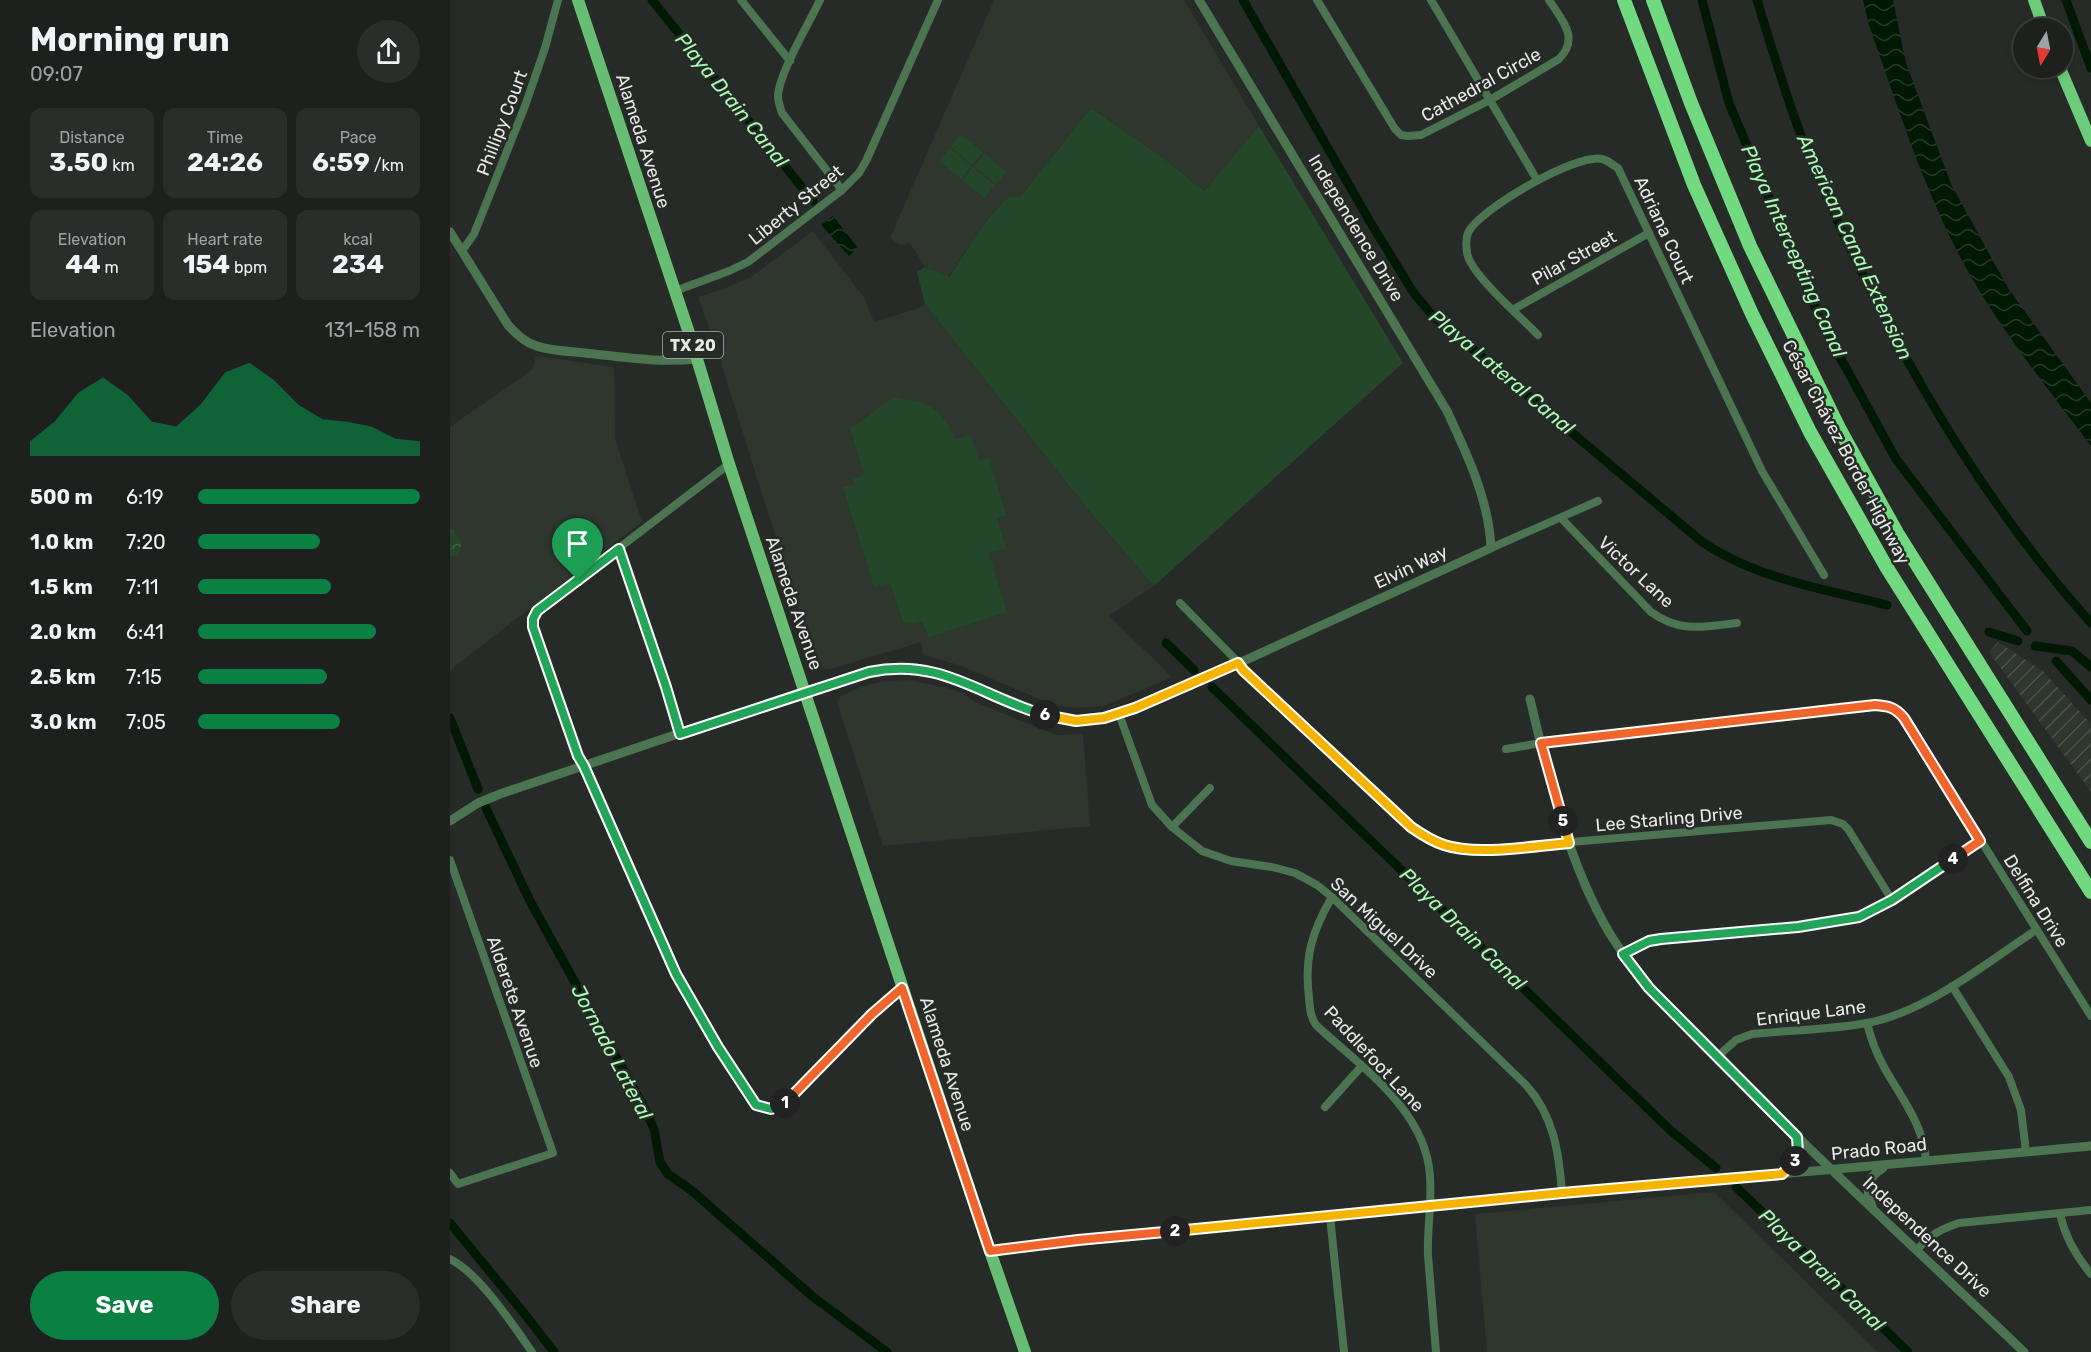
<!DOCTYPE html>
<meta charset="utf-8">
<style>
:root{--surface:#1d201d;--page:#2a2d2a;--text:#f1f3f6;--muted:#a0a3a4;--line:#3b3e3b;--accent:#0b8043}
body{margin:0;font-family:Rubik,sans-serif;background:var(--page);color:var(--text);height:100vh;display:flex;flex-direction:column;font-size:22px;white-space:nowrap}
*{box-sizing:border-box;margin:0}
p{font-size:20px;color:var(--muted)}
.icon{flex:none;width:33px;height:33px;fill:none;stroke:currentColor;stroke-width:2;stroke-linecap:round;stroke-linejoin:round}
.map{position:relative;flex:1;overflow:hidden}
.drawer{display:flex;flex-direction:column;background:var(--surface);width:450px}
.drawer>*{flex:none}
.needle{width:39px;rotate:190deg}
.controls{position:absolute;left:1563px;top:18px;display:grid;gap:12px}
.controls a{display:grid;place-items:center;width:60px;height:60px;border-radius:50%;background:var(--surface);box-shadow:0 3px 9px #0003,0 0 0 2px var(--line);font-size:30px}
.pin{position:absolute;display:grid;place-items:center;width:51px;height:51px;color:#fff;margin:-62px -26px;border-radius:50% 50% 50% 0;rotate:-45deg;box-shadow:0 0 6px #0007}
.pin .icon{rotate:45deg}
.km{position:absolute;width:30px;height:30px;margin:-15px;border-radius:50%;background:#222;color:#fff;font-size:16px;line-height:30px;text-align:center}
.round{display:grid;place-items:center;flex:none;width:63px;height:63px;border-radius:32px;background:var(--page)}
.overview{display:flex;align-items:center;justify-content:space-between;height:102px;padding:0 30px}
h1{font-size:33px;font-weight:700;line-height:45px}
.stats{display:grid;grid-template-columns:repeat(3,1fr);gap:9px;height:102px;padding:6px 30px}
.stats div{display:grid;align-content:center;border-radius:12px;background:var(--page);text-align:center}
.stats b{font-size:26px;font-weight:700}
.stats small{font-size:16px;font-weight:400}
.stats p{font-size:16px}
.chart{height:168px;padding:12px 30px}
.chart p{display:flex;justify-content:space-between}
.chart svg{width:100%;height:108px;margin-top:6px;fill:var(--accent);opacity:.7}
.primary-button{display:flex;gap:12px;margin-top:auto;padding:12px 30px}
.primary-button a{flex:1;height:69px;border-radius:36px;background:var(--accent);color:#fff;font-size:24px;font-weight:700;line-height:69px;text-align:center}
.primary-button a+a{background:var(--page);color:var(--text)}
ul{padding:0 30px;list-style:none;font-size:20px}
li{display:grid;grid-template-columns:96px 72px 1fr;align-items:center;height:45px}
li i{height:15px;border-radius:8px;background:var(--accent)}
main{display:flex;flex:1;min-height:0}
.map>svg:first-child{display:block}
</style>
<main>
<section class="drawer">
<div class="overview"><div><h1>Morning run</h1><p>09:07</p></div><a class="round"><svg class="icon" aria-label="share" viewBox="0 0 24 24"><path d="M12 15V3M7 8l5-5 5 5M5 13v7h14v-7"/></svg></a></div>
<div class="stats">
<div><p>Distance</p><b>3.50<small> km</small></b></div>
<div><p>Time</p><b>24:26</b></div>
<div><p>Pace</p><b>6:59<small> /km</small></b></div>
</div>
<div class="stats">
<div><p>Elevation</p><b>44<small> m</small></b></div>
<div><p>Heart rate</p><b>154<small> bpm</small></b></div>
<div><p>kcal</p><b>234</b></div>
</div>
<div class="chart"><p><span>Elevation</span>131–158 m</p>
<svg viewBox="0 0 160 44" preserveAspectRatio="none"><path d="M0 44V38L10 30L20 18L30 12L40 19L50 30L60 32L70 23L80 10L90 6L100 13L110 23L120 29L130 30L140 32L150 37L160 38V44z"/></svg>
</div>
<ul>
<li><b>500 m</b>6:19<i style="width:100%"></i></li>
<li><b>1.0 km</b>7:20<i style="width:55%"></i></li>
<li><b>1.5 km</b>7:11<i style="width:60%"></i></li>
<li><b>2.0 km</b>6:41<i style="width:80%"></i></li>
<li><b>2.5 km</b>7:15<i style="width:58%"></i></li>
<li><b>3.0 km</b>7:05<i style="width:64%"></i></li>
</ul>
<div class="primary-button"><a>Save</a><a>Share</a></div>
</section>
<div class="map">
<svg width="1641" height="1352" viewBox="0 0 1641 1352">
<defs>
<pattern id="industrial-furrows" width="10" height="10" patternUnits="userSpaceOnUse" patternTransform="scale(1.5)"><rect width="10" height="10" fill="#2e362e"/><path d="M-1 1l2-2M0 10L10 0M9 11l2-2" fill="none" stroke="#4c534c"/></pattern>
<pattern id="forest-crowns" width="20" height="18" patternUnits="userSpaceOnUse" patternTransform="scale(1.5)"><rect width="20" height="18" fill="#254729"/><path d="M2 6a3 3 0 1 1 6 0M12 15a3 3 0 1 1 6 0" fill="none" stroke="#456248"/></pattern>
<pattern id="water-waves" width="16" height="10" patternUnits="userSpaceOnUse" patternTransform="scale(1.5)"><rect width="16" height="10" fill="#001903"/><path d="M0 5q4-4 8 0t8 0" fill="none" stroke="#253a28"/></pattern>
</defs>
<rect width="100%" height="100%" fill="#272b27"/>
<g fill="#2e362e">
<polygon points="544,0 734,0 809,126 754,191 712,157 641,108 571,196 557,198 534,224 498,277 475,267 460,243 451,245 440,238"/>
<polygon points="363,231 415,299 424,322 466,309 475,304 632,502 704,586 659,616 722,677 654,706 628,708 604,705 509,665 473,655 471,642 377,670 370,667 356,625 353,623 272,367 272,362 248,297 276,288 301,277"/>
<polygon points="86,356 164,367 165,439 192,522 0,670 0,427 82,370"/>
<polygon points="458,680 498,688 514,694 527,703 607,735 633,734 640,826 433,846 387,702 391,696 411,687 430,682"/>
<polygon points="1264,1192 1428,1352 1037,1352 1025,1214"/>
</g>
<polygon fill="url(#industrial-furrows)" points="1548,642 1593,671 1641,724 1641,792 1539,652"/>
<polygon fill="url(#forest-crowns)" points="0,529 4,530 5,535 11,540 11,548 7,556 0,556"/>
<g fill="#254729">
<polygon points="641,108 712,157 754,191 809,126 953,363 704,586 632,502 475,304 467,272 475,267 499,277 534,224 557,198 571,196"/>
<polygon points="511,134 533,152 522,165 501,147"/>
<polygon points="500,148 521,166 511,179 489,161"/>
<polygon points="535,154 556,172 546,184 524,166"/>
<polygon points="523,167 545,185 534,198 513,180"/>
<path d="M446,397c7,3 12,3 19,4 21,5 32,18 40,38l16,-4 8,26 10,-3 17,57 -9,4 9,29 -17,5 18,59 -78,25 -7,-16 -13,3 -5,-1 -14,-40 -16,4 -31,-100 11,-3 -1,-5 11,-4 -14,-48c18,-6 28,-24 46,-30z"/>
</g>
<g fill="url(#water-waves)">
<path d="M1413,0h30l13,63 45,121 57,104 83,115v43c-47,-63 -98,-125 -134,-195 -37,-73 -62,-152 -89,-229z"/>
<polygon points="383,216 408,248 399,256 371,225"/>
</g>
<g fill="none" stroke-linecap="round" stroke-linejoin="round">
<g stroke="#001903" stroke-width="9">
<polyline points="202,0 363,201"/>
<path d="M793,0l126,220 44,72 19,23 269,226c55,38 123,48 186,64"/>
<polyline points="1252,0 1279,103 1374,328 1446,459 1577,631"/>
<path d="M1307,0c14,46 28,93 45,138 71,175 163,344 289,485"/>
<polyline points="1616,0 1641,68"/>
<polyline points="1539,632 1568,641"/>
<polyline points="716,643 744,670"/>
<polyline points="1585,646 1622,651 1641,667"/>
<polyline points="1606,661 1641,700"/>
<polyline points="762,687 1220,1130 1266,1168"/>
<polyline points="0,718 28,789"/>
<polyline points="36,808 80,901 197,1113 204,1129 210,1162 218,1174 241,1190 362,1296 437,1352"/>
<polyline points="1286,1187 1458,1352"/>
<polyline points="0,1223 73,1312 104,1352"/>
</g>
<g stroke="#4c7450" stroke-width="8">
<polyline points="291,0 340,61"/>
<path d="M370,0c-11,23 -40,72 -42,95 0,7 2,12 4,18l60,77"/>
<path d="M867,0l78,129 6,6 7,1 13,-1 69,-35 69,-41c21,-21 3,-39 -10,-59"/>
<polyline points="981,0 1087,180"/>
<polyline points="12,251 24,234 75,106 95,48 108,0"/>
<polyline points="225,291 279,271 298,262 392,190 409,173 416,161 488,0"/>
<polyline points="1064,309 1199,233"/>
<path d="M1088,335c-16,-17 -70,-63 -71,-83 -1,-5 -1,-14 1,-19 10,-23 108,-80 134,-74 5,1 11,6 16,9l144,303 62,104"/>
<path d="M279,464l-186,142 -9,9 -1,12 45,129 6,10 92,208 42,73 38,58c11,5 20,4 30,-3l86,-88 30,-26"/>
<path d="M1111,518l90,94c29,21 52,15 86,11"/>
<polyline points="1041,548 1148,501"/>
<polyline points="169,549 216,687 230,734"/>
<polyline points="730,603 783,657 793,670 961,827 994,845 1026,850 1381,820 1393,824 1398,829 1442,900"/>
<path d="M669,714l33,91 20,22 30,24 29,10 41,6 23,6 22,12 15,12 194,188c28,31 33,68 36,108"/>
<polyline points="1056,749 1091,743 1425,705 1443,707 1454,718 1641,1016"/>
<polyline points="722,827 760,788"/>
<polyline points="0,860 103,1153 8,1184 0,1173"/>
<path d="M882,897c-20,34 -28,61 -23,101 1,10 1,18 7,27 45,42 110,85 114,151 2,27 -3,52 -2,79l8,97"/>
<polyline points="1173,954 1199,941 1211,939 1348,927 1409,917 1442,900 1530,841"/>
<polyline points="1502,986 1559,1077 1571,1110 1576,1152"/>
<path d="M1417,1023c4,16 9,30 17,44 17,31 40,58 42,94"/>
<path d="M1267,1057l19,-17 16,-6c38,-4 77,-4 115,-11 60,-11 119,-60 169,-93"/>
<polyline points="875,1107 911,1067"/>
<path d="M1610,1214c5,23 16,42 31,60"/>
<polyline points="880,1216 894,1352"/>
<path d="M1467,1250c13,-15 24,-21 42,-27l132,-13"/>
<path d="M0,1259c29,14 63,66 82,93"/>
</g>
<g stroke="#4c7450" stroke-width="9">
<path d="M0,232l58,93c7,8 15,16 26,20 15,6 34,6 51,8 37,4 74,10 112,6"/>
<path d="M1080,699c19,80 38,164 80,235 35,57 86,102 133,149 91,92 187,179 281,269"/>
<path d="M0,821l28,-18 22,-9 305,-103 78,-22 33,-1 32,8 104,41 24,4 28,-3 15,-4 72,-29 300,-137c-2,-48 -24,-94 -44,-137l-248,-411"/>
<path d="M1333,1174c14,-12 15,-20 14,-37"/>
<path d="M1422,1206c-7,-17 -5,-29 11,-38"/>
<path d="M540,1251c366,-42 734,-71 1101,-105"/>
</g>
<polyline stroke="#67bd73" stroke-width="12" points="128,0 240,336 279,464 540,1251 575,1352"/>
<g stroke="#6ccc7a" stroke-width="12">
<polyline points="1584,0 1594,28"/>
<polyline points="1610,68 1641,141"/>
</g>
<g stroke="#71da81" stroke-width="14">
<polyline points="1174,0 1244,185 1302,314 1360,432 1437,568 1641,892"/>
<polyline points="1203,0 1241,103 1300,246 1390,430 1447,533 1641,842"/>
</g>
</g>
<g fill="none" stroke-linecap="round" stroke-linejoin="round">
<defs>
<polyline id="split-1" points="128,580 87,611 83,619 83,627 128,756 134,766 226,974 268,1047 306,1105 321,1109 335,1103"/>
<polyline id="split-2" points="335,1103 422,1014 452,988 540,1251 628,1240 725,1231"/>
<polyline id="split-3" points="725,1231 1112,1193 1332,1174 1345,1161"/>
<polyline id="split-4" points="1345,1161 1348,1153 1347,1137 1199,988 1173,954 1199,941 1211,939 1348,927 1409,917 1442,900 1503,859"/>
<path id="split-5" d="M1113,821l-22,-78 334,-38c13,1 20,2 29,13l76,123 -27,18"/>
<path id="split-6" d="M595,715l31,6 28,-3 31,-10 103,-45 5,7 168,157c10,7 21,14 33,18 33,11 89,1 125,-2l-6,-22"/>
<path id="split-7" d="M128,580l41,-31 47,138 14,47 189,-62c73,-15 112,25 176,43"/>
</defs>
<use href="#split-1" stroke="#fff" stroke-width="12"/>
<use href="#split-2" stroke="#fff" stroke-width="12"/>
<use href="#split-3" stroke="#fff" stroke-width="12"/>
<use href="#split-4" stroke="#fff" stroke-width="12"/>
<use href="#split-5" stroke="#fff" stroke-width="12"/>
<use href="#split-6" stroke="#fff" stroke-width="12"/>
<use href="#split-7" stroke="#fff" stroke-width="12"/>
<use href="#split-1" stroke="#22a559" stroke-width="8"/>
<use href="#split-2" stroke="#f0652b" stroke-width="8"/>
<use href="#split-3" stroke="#f5b400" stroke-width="8"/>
<use href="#split-4" stroke="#22a559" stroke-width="8"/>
<use href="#split-5" stroke="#f0652b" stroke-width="8"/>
<use href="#split-6" stroke="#f5b400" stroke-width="8"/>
<use href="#split-7" stroke="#22a559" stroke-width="8"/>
</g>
<g text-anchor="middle" stroke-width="5" stroke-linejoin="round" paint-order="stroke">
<rect fill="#272b27" stroke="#adb0ad" stroke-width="1.5" x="213" y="332" width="60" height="26" rx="4.5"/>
<g font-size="16" font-weight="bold" fill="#e7e9e7">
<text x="243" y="351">TX 20</text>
</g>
<g font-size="18" fill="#e7e9e7" stroke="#272b27">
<text transform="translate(1031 85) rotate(-29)" y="6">Cathedral Circle</text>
<text transform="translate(52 123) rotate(-69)" y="6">Phillipy Court</text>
<text transform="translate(193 141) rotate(72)" y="6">Alameda Avenue</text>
<text transform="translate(346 205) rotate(-39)" y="6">Liberty Street</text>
<text transform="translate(906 228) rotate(59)" y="6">Independence Drive</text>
<text transform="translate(1214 230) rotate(65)" y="6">Adriana Court</text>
<text transform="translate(1124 258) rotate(-29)" y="6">Pilar Street</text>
<text transform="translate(1396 452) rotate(62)" y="6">César Chávez Border Highway</text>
<text transform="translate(961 567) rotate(-25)" y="6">Elvin Way</text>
<text transform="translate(1186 572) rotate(43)" y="6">Victor Lane</text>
<text transform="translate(344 603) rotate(71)" y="6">Alameda Avenue</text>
<text transform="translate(1219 819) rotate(-5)" y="6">Lee Starling Drive</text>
<text transform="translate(1586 901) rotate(58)" y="6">Delfina Drive</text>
<text transform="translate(934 928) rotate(43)" y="6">San Miguel Drive</text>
<text transform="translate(65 1002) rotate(71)" y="6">Alderete Avenue</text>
<text transform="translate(1361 1013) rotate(-7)" y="6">Enrique Lane</text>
<text transform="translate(924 1059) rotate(47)" y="6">Paddlefoot Lane</text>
<text transform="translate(497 1064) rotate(72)" y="6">Alameda Avenue</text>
<text transform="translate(1429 1149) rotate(-6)" y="6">Prado Road</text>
<text transform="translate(1477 1237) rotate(43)" y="6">Independence Drive</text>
</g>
<g font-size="20" font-style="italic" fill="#a8fbb2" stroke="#272b27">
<text transform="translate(282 100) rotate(51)" y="7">Playa Drain Canal</text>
<text transform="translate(1405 247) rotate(65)" y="7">American Canal Extension</text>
<text transform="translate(1344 251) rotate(66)" y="7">Playa Intercepting Canal</text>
<text transform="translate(1052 372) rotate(40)" y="7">Playa Lateral Canal</text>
<text transform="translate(1013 929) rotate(44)" y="7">Playa Drain Canal</text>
<text transform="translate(162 1052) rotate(62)" y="7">Jornado Lateral</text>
<text transform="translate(1372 1270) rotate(44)" y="7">Playa Drain Canal</text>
</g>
</g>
</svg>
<div class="controls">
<a><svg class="needle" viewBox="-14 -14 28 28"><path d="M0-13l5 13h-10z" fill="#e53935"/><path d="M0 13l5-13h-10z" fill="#a0a3a4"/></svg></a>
</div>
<div class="pin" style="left:128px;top:580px;background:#1e9e55"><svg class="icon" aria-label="arrive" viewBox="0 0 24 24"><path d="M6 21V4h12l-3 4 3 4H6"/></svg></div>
<b class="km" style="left:335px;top:1103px">1</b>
<b class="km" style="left:725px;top:1231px">2</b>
<b class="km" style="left:1345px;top:1161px">3</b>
<b class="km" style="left:1503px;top:859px">4</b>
<b class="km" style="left:1113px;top:821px">5</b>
<b class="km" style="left:595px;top:715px">6</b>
</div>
</main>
